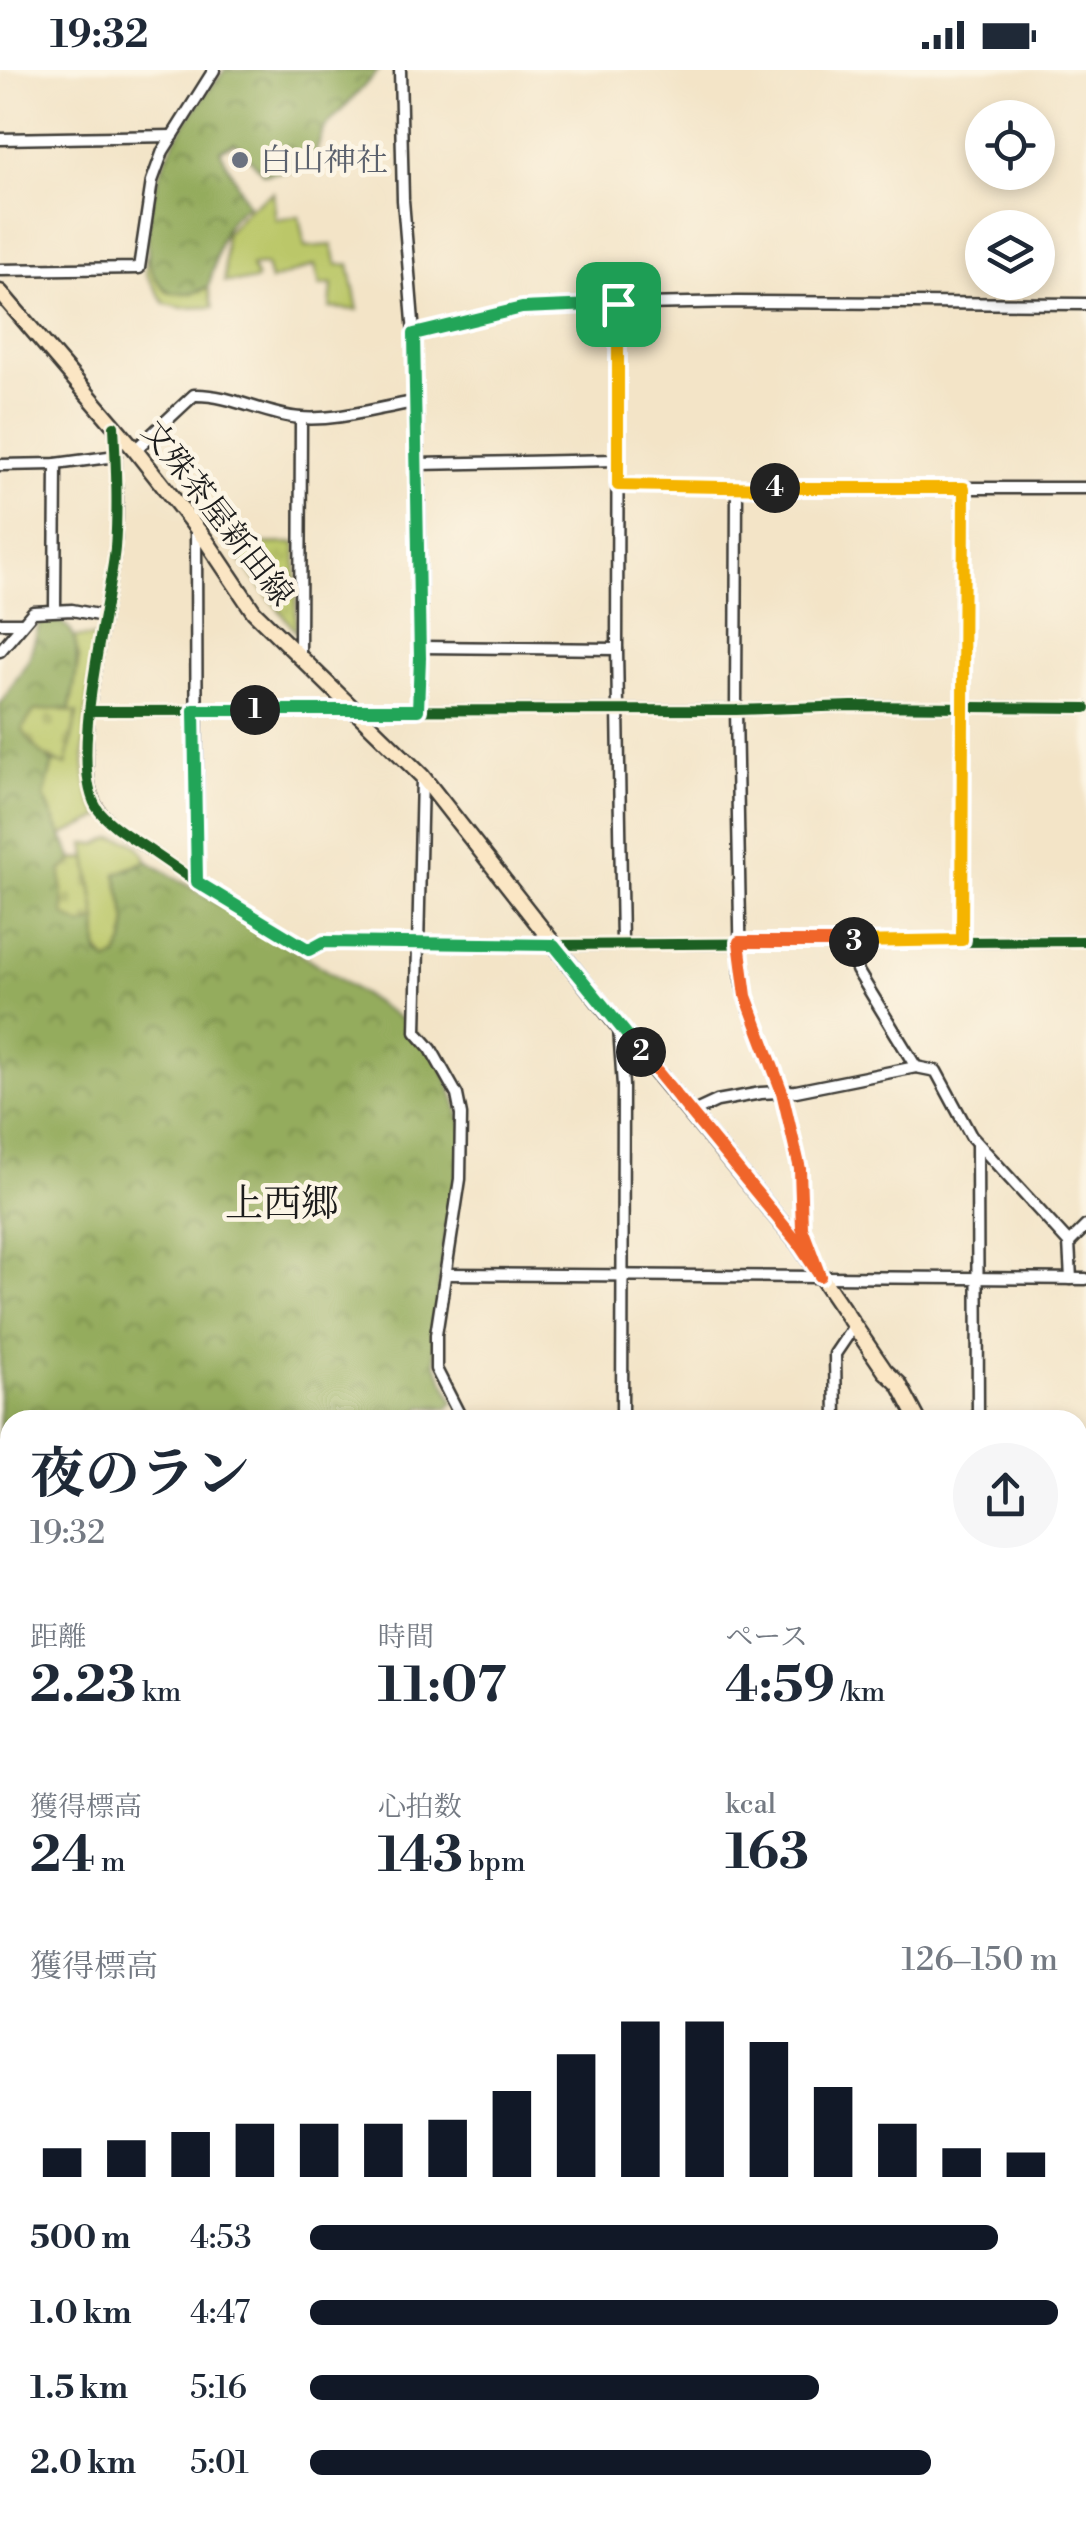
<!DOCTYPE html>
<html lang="ja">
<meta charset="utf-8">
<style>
:root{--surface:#fff;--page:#f6f6f7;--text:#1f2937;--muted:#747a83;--accent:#111827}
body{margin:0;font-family:"Libre Bodoni","Noto Serif JP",serif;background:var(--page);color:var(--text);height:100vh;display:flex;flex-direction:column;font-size:38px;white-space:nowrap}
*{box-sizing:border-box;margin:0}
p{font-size:32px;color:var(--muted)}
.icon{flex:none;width:55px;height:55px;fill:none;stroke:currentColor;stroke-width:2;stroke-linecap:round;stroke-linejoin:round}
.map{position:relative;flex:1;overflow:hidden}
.panel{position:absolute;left:0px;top:1340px;width:1088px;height:1112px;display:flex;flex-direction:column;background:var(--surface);border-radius:30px 30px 0 0;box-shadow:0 5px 15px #0003}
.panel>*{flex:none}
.buttons{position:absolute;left:965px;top:30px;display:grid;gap:20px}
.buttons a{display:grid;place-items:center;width:90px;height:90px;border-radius:50%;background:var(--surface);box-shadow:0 5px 15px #0003;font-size:50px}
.pin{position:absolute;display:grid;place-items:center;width:85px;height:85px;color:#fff;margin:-42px;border-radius:20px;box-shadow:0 5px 15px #0006}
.km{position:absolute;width:50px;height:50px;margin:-25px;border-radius:50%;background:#222;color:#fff;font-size:28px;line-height:50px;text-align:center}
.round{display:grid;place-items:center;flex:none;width:105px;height:105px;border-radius:52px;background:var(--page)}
.summary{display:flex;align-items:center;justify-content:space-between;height:170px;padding:0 30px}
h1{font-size:55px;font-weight:700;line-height:75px}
.metrics{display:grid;grid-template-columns:repeat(3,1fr);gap:15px;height:170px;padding:10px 30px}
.metrics div{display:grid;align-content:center}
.metrics b{font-size:50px;font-weight:700}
.metrics small{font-size:28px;font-weight:400}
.metrics p{font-size:28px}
.chart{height:280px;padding:20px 30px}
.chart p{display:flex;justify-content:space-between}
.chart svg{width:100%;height:180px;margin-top:10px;stroke:var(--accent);stroke-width:6}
ul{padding:0 30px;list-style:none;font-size:32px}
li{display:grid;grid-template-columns:160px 120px 1fr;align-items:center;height:75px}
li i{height:25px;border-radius:12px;background:var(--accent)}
.status{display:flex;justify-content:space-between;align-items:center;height:70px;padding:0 50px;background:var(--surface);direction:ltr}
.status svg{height:28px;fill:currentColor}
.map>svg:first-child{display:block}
</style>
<div class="status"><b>19:32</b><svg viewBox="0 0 49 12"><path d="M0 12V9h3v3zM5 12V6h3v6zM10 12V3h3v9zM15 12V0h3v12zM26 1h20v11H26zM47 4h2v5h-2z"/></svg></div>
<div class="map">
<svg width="1086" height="2451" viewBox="0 0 1086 2451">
<defs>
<pattern id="forest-crowns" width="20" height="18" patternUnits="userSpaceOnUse" patternTransform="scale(2.5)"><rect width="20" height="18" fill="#94ac5d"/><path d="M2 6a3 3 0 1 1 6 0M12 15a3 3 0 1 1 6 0" fill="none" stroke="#788b4c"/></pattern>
<pattern id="cemetery-stones" width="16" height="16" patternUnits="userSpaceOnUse" patternTransform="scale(2.5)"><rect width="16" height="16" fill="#bbc769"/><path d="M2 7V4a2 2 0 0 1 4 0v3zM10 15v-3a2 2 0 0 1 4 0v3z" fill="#a0aa5a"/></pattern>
<pattern id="park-tufts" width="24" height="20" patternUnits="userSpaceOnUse" patternTransform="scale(2.5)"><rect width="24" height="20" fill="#bbc769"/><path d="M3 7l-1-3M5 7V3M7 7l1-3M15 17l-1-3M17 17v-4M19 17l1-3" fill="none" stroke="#a0aa5a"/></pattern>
</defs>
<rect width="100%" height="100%" fill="#fcf5e5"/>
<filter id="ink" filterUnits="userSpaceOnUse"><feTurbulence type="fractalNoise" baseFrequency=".01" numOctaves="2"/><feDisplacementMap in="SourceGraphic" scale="20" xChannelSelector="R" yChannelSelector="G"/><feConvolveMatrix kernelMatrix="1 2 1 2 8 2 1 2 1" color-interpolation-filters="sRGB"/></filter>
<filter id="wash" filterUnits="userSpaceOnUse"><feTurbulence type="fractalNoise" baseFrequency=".0048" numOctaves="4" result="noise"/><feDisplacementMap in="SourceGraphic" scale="40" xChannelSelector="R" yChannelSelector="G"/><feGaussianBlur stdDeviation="2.25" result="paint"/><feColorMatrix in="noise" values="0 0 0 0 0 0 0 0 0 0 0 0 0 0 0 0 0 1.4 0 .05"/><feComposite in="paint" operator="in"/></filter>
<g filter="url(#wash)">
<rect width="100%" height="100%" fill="#f3e4c7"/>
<g fill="#bbc769" stroke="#6c7242" stroke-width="2.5">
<polygon points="273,122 276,150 299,146 305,177 332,175 337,195 349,194 358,240 330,238 332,214 320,216 315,195 270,211 266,195 251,196 257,208 255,211 225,212 225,164 248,139"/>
<polygon points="146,186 155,208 167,222 201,221 208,217 213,237 182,238 165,234 146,204"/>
<path d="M73,567h22c-3,44 -26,147 7,180l-41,19 -18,-39 10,-35 13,3 11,-51 -8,-2 10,-54z"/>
<path d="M112,768c19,1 28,4 35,23l-31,13 11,46 -3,23 -7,14 -9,5 -11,-12v-29l-12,-77h13z"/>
</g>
<g fill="url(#forest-crowns)" stroke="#58643c" stroke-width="2.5">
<path d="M225,0h154l-56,60 -12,38 -47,6 -29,-31 -15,7 28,55c-32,19 -29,51 -40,82l-14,6h-23c-23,-15 -25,-37 -23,-62 4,-66 37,-112 77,-161z"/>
<path d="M41,548c52,-1 34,61 28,94l-12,-3 -8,52 4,1 -9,35 29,63 -12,11 20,54 16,-4 1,33 10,8 9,-5 7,-14 3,-23 -11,-46 31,-13 154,93 104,68 36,38 25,73 -23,113 -9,101 2,17 18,38 -7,7 -24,-2 -16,13h-397v302l-10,-2v-1015l29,-46z"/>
<polygon points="1078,2137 1083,2159 1086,2201 1086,2261 1078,2297 1082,2342 1078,2340"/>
<polygon points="1078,2362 1086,2377 1086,2451 369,2451 368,2443 1078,2442"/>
</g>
<g fill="url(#cemetery-stones)" stroke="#6c7242" stroke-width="2.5">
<path d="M57,639l20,4 -11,52c-22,-5 -32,-17 -44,-36l12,-18z"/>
<polygon points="87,788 97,851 81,855 64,845 61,801 73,790"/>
</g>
<polygon fill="url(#park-tufts)" stroke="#6c7242" stroke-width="2.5" points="296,473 296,562 242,492 235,474"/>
</g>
<g filter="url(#ink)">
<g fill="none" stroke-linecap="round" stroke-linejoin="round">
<defs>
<g id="minor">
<polyline points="400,0 403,130 414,264 418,394 421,588 418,641"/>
<polyline points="0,69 173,66"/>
<polyline points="0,200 139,198 152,111 163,81 214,0"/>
<polyline points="618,234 617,579 622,872"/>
<polyline points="414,264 522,238 547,236 737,232 1086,234"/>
<path d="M114,357c2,40 5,82 1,122 -5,55 -50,220 -15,262 14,18 36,30 54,42 50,35 102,68 155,97l15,-8 230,3 532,-4"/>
<path d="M135,380l59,-55c37,-1 70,20 106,23 38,3 77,-10 115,-16"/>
<polyline points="418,394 617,390"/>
<polyline points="0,395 56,394 116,386"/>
<polyline points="617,415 737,418 1086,418"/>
<polyline points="737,418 736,640 741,907 745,926 782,1022 800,1099 802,1158 812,1186"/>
<polyline points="196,459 197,813"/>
<polyline points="55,539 56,394"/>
<polyline points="0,553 21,553"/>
<polyline points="420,577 617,579"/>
<polyline points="0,581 33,542 72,540 103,546"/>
<polyline points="300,584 301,348"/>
<polyline points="91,641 736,640 852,636 1086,638"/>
<polyline points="422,707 416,962 431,979 457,1025 461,1045 460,1109 436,1265 436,1299 462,1350"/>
<polyline points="962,869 963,418"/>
<polyline points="858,872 857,900 916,997"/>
<polyline points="619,958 623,1016 622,1350"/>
<polyline points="689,1044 717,1031 761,1023 796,1021 916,997 936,1001 971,1066 1069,1173 1071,1209"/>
<polyline points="977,1075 978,1350"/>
<polyline points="1069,1173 1086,1156"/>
<polyline points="447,1204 1086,1209"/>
<polyline points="836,1350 835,1284 854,1256"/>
<polyline points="1078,1559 1086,1559"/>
<polyline points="0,1798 10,1797"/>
<polyline points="1078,1905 1086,1904"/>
<polyline points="1078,2050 1086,2059"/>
<polyline points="0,2056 10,2056"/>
<polyline points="0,2136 10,2094"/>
<polyline points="0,2161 9,2206 9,2451"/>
</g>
<g id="secondary">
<polyline points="0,222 135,380 205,469 254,542 422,706 619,957 798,1173 885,1301 899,1314 918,1350"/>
<polyline points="1078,1717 1086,1735"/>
</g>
<polyline id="motorway" points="1078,1780 1086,1773"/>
</defs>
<use href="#minor" stroke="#3c3a36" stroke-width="15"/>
<use href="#secondary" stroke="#3c3a36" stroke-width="19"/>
<use href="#motorway" stroke="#3c3a36" stroke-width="22"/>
<use href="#minor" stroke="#fff" stroke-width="10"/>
<use href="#secondary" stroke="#fbe6c4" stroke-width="14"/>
<use href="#motorway" stroke="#f6c06b" stroke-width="18"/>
<defs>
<polyline id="motorway-bridge" points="288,2451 298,2442"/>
</defs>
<use href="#motorway-bridge" stroke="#3c3a36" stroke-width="22" stroke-linecap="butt"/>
<use href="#motorway-bridge" stroke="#f6c06b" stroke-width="18"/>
<defs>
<g id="cycleway">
<path d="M114,356c2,40 4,82 1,122 -5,56 -50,220 -16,263 14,17 37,29 55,42 50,35 101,68 155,97l15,-8 230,3 532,-4"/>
<polyline points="91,641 736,640 852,636 1086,638"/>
</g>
</defs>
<use href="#cycleway" stroke="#fcf5e5" stroke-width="16"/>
<use href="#cycleway" stroke="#1b5e20" stroke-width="10"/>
</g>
</g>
<g fill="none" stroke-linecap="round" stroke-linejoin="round" filter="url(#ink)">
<defs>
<polyline id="split-1" points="255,640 418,640 420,588 414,264 522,238 618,234"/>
<polyline id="split-2" points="255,640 194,640 197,812 309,880 324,872 554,875 641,982"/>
<polyline id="split-3" points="641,982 798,1173 820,1206 802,1158 800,1099 782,1022 746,926 739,872 854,872"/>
<polyline id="split-4" points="775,418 964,418 962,870 854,872"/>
<polyline id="split-5" points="618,234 618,415 775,418"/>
</defs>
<use href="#split-1" stroke="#fff" stroke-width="20"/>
<use href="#split-2" stroke="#fff" stroke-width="20"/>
<use href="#split-3" stroke="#fff" stroke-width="20"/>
<use href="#split-4" stroke="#fff" stroke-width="20"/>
<use href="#split-5" stroke="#fff" stroke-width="20"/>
<use href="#split-1" stroke="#22a559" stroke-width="12"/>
<use href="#split-2" stroke="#22a559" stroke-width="12"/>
<use href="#split-3" stroke="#f0652b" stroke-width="12"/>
<use href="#split-4" stroke="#f5b400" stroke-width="12"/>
<use href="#split-5" stroke="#f5b400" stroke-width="12"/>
</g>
<circle fill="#6b7280" stroke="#fcf5e5" stroke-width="4" cx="240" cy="90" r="10"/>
<g text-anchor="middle" stroke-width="9" stroke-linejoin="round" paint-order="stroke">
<g font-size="32" fill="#5b616d" stroke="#fcf5e5" text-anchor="start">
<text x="260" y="101">白山神社</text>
</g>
<g font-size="32" fill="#1c1c1c" stroke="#fcf5e5">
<text transform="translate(218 443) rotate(52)" y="11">文殊茶屋新田線</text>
</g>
<g font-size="38" fill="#1c1c1c" stroke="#fcf5e5">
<text x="282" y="1146">上西郷</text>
</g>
</g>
</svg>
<div class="buttons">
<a><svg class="icon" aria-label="locate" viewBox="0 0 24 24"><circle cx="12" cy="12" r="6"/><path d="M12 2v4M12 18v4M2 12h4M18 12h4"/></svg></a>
<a><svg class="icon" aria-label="layers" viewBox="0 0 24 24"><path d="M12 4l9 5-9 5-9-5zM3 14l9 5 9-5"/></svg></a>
</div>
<div class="pin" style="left:618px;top:234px;background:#1e9e55"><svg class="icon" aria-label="arrive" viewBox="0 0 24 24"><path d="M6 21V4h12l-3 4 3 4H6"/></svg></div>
<b class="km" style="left:255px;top:640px">1</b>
<b class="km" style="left:641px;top:982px">2</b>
<b class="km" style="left:854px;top:872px">3</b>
<b class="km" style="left:775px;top:418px">4</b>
<section class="panel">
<div class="summary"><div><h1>夜のラン</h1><p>19:32</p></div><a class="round"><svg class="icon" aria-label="share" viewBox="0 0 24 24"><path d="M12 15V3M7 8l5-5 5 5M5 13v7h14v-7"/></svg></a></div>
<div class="metrics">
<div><p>距離</p><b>2.23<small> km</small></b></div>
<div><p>時間</p><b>11:07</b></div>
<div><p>ペース</p><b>4:59<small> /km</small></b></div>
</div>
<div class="metrics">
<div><p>獲得標高</p><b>24<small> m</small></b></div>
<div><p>心拍数</p><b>143<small> bpm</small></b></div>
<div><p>kcal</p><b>163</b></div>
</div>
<div class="chart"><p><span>獲得標高</span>126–150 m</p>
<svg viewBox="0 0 160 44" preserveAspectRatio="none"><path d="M5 44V37M15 44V35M25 44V33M35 44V31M45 44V31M55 44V31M65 44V30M75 44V23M85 44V14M95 44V6M105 44V6M115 44V11M125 44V22M135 44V31M145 44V37M155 44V38"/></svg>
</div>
<ul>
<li><b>500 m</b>4:53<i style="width:92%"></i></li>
<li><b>1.0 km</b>4:47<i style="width:100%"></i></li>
<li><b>1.5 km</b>5:16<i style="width:68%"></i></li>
<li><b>2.0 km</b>5:01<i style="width:83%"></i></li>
</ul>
</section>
</div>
